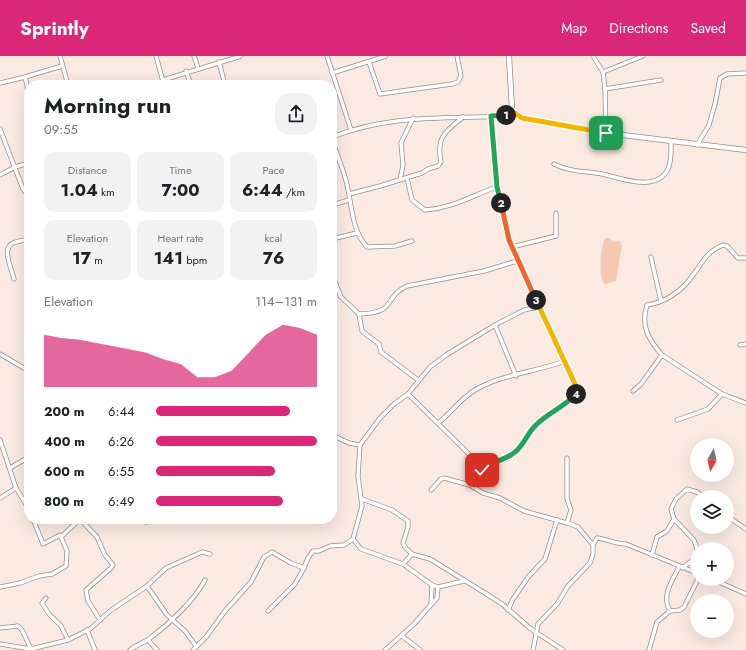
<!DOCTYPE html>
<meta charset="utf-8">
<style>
:root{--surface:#fff;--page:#f2f2f2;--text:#202124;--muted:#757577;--accent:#db2777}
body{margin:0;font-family:Jost,sans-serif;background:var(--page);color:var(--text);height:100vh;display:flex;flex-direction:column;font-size:15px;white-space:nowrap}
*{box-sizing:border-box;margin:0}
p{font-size:13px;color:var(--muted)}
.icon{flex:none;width:22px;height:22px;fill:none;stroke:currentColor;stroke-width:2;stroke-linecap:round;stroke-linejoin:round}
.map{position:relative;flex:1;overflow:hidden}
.details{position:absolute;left:24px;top:24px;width:313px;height:444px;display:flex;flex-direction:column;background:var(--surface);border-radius:16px;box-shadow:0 4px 16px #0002}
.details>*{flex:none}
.needle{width:26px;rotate:189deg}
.controls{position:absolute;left:690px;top:382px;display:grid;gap:8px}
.controls a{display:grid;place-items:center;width:44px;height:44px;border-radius:50%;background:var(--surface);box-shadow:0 4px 16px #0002;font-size:20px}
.pin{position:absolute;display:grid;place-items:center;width:34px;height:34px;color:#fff;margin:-17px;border-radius:8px;box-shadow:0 2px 6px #0006}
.km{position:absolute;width:20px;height:20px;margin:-10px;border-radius:50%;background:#222;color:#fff;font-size:11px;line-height:20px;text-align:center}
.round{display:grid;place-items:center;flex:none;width:42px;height:42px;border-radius:16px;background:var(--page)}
.overview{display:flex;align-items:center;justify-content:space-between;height:68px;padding:0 20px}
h1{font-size:22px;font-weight:700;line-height:30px}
.figures{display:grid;grid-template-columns:repeat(3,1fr);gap:6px;height:68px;padding:4px 20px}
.figures div{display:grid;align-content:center;border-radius:10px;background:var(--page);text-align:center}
.figures b{font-size:17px;font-weight:700}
.figures small{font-size:11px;font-weight:400}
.figures p{font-size:11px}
.chart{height:112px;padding:8px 20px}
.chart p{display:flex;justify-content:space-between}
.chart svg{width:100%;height:72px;margin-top:4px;fill:var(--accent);opacity:.7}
ul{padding:0 20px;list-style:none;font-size:13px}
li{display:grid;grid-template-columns:64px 48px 1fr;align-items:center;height:30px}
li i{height:10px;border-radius:5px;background:var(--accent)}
header{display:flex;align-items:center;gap:24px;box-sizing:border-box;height:56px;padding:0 20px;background:var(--accent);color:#fff}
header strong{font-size:19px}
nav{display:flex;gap:22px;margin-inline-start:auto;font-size:14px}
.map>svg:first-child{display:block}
</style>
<header>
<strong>Sprintly</strong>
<nav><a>Map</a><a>Directions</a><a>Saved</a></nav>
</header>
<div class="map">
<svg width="746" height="594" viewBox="0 0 746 594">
<rect width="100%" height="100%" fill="#faeae2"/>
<path fill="#f5c8b1" d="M605,182h4l4,4 7,-1 2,4 -6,36 -11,3c-8,-10 -4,-35 0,-46z"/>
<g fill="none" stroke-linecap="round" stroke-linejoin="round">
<defs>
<g id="minor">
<polyline points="60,0 68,29"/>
<polyline points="156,0 164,29"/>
<polyline points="194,0 198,12"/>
<polyline points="327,0 351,74"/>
<polyline points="593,0 603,16 605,33 606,77"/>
<polyline points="219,6 225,29"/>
<polyline points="369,6 380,38 452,28 458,26 461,20 457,0"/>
<polyline points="186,15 191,29"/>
<polyline points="603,16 643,0"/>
<polyline points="332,17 386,0"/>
<polyline points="25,21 29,38"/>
<polyline points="163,24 241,0"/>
<polyline points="0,27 25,21 62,10"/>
<polyline points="605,33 661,24"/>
<polyline points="0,73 23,133 29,140"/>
<path d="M332,81c59,-23 111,-18 173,-21l8,-4"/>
<path d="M332,83c4,13 9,25 13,38 7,22 5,52 22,70l28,-1 17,-5"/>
<polyline points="697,89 709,69 715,48 720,22 727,18 746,17"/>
<path d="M554,108c15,8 32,7 48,10 19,4 54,19 66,-5 4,-8 3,-19 3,-28"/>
<polyline points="0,119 15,111 29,107"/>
<path d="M407,122l5,22 13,10c28,-2 46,-14 72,-23"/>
<polyline points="400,124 403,109 401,87 413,62"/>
<path d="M349,138l31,-8 42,-13 6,-4 10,-3 3,-4c-5,-25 4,-30 22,-45"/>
<polyline points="332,149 349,144"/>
<polyline points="332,183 357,177"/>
<polyline points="512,191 556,180 556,157"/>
<polyline points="651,201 661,245"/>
<path d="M332,218l9,23 18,17c39,-1 24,-17 48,-28l77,-15 33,-10"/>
<path d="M14,223c-2,-9 -13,-31 -1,-36 5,-2 11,-3 16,-4"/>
<polyline points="359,258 362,275 379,288 381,296 418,324"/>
<polyline points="495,269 516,320"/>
<polyline points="740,289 746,288"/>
<polyline points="0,298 29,315"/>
<path d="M662,299c-13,-15 -22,-29 -15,-50 18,-2 36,-15 46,-30 11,-14 12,-22 30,-30l4,1 11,12h8"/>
<polyline points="633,335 641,328 662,299 722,338 746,347"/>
<path d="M408,338l67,66c15,5 29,4 42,-9 7,-8 11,-20 20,-27 13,-11 28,-17 39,-30v-8l-67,-146 -12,-53 -6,-70"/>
<polyline points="677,364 708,353 722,338"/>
<path d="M438,367c13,-10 22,-24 37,-33 27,-16 61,-18 90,-29"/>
<polyline points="332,379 349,387 360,389"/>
<polyline points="0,384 16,432 0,442"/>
<polyline points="488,409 473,421 470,429 483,437 500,442 524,455 567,467 571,454 567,443 567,402"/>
<polyline points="10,412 29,401"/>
<polyline points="16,432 29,453"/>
<polyline points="431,434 441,423 444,422 470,429"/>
<polyline points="362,443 392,454 408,465 408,471 403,487 405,491 412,498 430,503 485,537 502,548 531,573 563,594"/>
<polyline points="727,460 746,473"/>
<polyline points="33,463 43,488 60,479 61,481 80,463"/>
<polyline points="80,463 97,481 105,499 113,509 111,512 86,534 88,545 100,564"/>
<polyline points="146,466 148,463"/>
<polyline points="353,483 361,493 403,508 432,529 438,531"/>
<path d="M593,489l4,-7c10,1 18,6 29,6l71,29"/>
<polyline points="697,493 694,484 674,463 671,453 676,443 687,433 697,436 703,441"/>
<polyline points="652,499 657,481 667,475 674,463"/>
<polyline points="403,508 412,498"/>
<polyline points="682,512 697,501"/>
<polyline points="712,523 746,538"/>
<polyline points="147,530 167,559 185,575 196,590"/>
<polyline points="0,531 20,527 39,520 52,518 66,510 67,495 61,481"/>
<polyline points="46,542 42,547 49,558 61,570 68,584"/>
<polyline points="431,548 432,529"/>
<polyline points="508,554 513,543 529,520 545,503 557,464"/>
<polyline points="268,555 295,528 304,512"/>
<path d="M670,555c-9,-15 2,-30 9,-44"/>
<polyline points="0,572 18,570 22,574 31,593 68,584 90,573 110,555 147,530 166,512 202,496 210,498"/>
<polyline points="87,574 95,594"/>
<polyline points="402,580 420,594"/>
<polyline points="148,584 157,594"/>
<polyline points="0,588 31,593"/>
<path d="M130,594c6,-5 13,-7 19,-11 19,-14 45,-38 56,-59"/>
<polyline points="193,594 206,581 225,555 251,526 264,501 272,496 291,507 304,512 308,502 313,495 319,495 330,490 344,489 353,483 362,450 358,420 360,389 380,362 394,348 408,338 430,311 446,299 495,269 524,254 539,251"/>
<polyline points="385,594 414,568 437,542 438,531 464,525"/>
<polyline points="533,594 538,568 557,548 568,530 590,507 593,498 593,489 578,471 567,467"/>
<polyline points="649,594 657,566 670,555 680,554 684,551 698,523"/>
</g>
<polyline id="major" points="509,0 512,53 515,58 522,62 606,77 746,94"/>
</defs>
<use href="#minor" stroke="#9a8c85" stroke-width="5"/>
<use href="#major" stroke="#9a8c85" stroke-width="6"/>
<use href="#minor" stroke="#fff" stroke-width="3.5"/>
<use href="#major" stroke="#fff" stroke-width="4.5"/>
</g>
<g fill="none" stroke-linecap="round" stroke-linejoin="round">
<defs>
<polyline id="split-1" points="506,59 513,56 522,62 606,77"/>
<polyline id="split-2" points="501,147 497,131 491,60 506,59"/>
<polyline id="split-3" points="501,147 509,184 536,244"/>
<polyline id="split-4" points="536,244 576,330 576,338"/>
<path id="split-5" d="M482,414c9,-9 23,-9 33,-18 9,-7 13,-20 21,-27 12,-12 28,-18 40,-31"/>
</defs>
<use href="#split-1" stroke="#fff" stroke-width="8"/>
<use href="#split-2" stroke="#fff" stroke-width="8"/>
<use href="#split-3" stroke="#fff" stroke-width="8"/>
<use href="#split-4" stroke="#fff" stroke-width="8"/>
<use href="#split-5" stroke="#fff" stroke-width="8"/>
<use href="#split-1" stroke="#f5b400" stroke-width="5"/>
<use href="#split-2" stroke="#22a559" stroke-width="5"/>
<use href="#split-3" stroke="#f0652b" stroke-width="5"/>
<use href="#split-4" stroke="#f5b400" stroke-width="5"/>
<use href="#split-5" stroke="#22a559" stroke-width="5"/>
</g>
</svg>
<div class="controls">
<a><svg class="needle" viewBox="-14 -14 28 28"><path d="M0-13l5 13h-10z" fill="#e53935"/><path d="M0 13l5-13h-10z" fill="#757577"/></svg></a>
<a><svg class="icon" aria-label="layers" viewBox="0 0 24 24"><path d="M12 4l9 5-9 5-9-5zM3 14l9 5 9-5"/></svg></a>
<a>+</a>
<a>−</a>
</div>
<div class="pin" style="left:606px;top:77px;background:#1e9e55"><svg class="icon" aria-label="arrive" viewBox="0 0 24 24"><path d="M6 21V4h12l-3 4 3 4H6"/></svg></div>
<div class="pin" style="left:482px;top:414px;background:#d93025"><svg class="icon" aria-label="check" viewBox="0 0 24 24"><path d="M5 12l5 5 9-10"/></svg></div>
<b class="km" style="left:506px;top:59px">1</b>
<b class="km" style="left:501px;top:147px">2</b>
<b class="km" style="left:536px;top:244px">3</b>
<b class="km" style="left:576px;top:338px">4</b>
<section class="details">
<div class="overview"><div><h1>Morning run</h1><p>09:55</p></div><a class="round"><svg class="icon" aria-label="share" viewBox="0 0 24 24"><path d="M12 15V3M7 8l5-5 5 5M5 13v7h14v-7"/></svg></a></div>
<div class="figures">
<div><p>Distance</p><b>1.04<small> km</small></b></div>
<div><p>Time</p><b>7:00</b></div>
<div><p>Pace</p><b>6:44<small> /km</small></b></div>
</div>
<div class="figures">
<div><p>Elevation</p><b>17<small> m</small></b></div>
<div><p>Heart rate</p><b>141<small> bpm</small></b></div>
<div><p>kcal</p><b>76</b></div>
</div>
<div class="chart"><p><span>Elevation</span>114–131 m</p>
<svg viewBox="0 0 160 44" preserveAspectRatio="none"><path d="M0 44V12L10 14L20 15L30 17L40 19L50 21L60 23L70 27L80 30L90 38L100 38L110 34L120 23L130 12L140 6L150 8L160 12V44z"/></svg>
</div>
<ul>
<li><b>200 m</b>6:44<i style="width:83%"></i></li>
<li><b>400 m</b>6:26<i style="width:100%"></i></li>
<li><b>600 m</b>6:55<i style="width:74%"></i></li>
<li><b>800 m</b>6:49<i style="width:79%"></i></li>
</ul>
</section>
</div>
